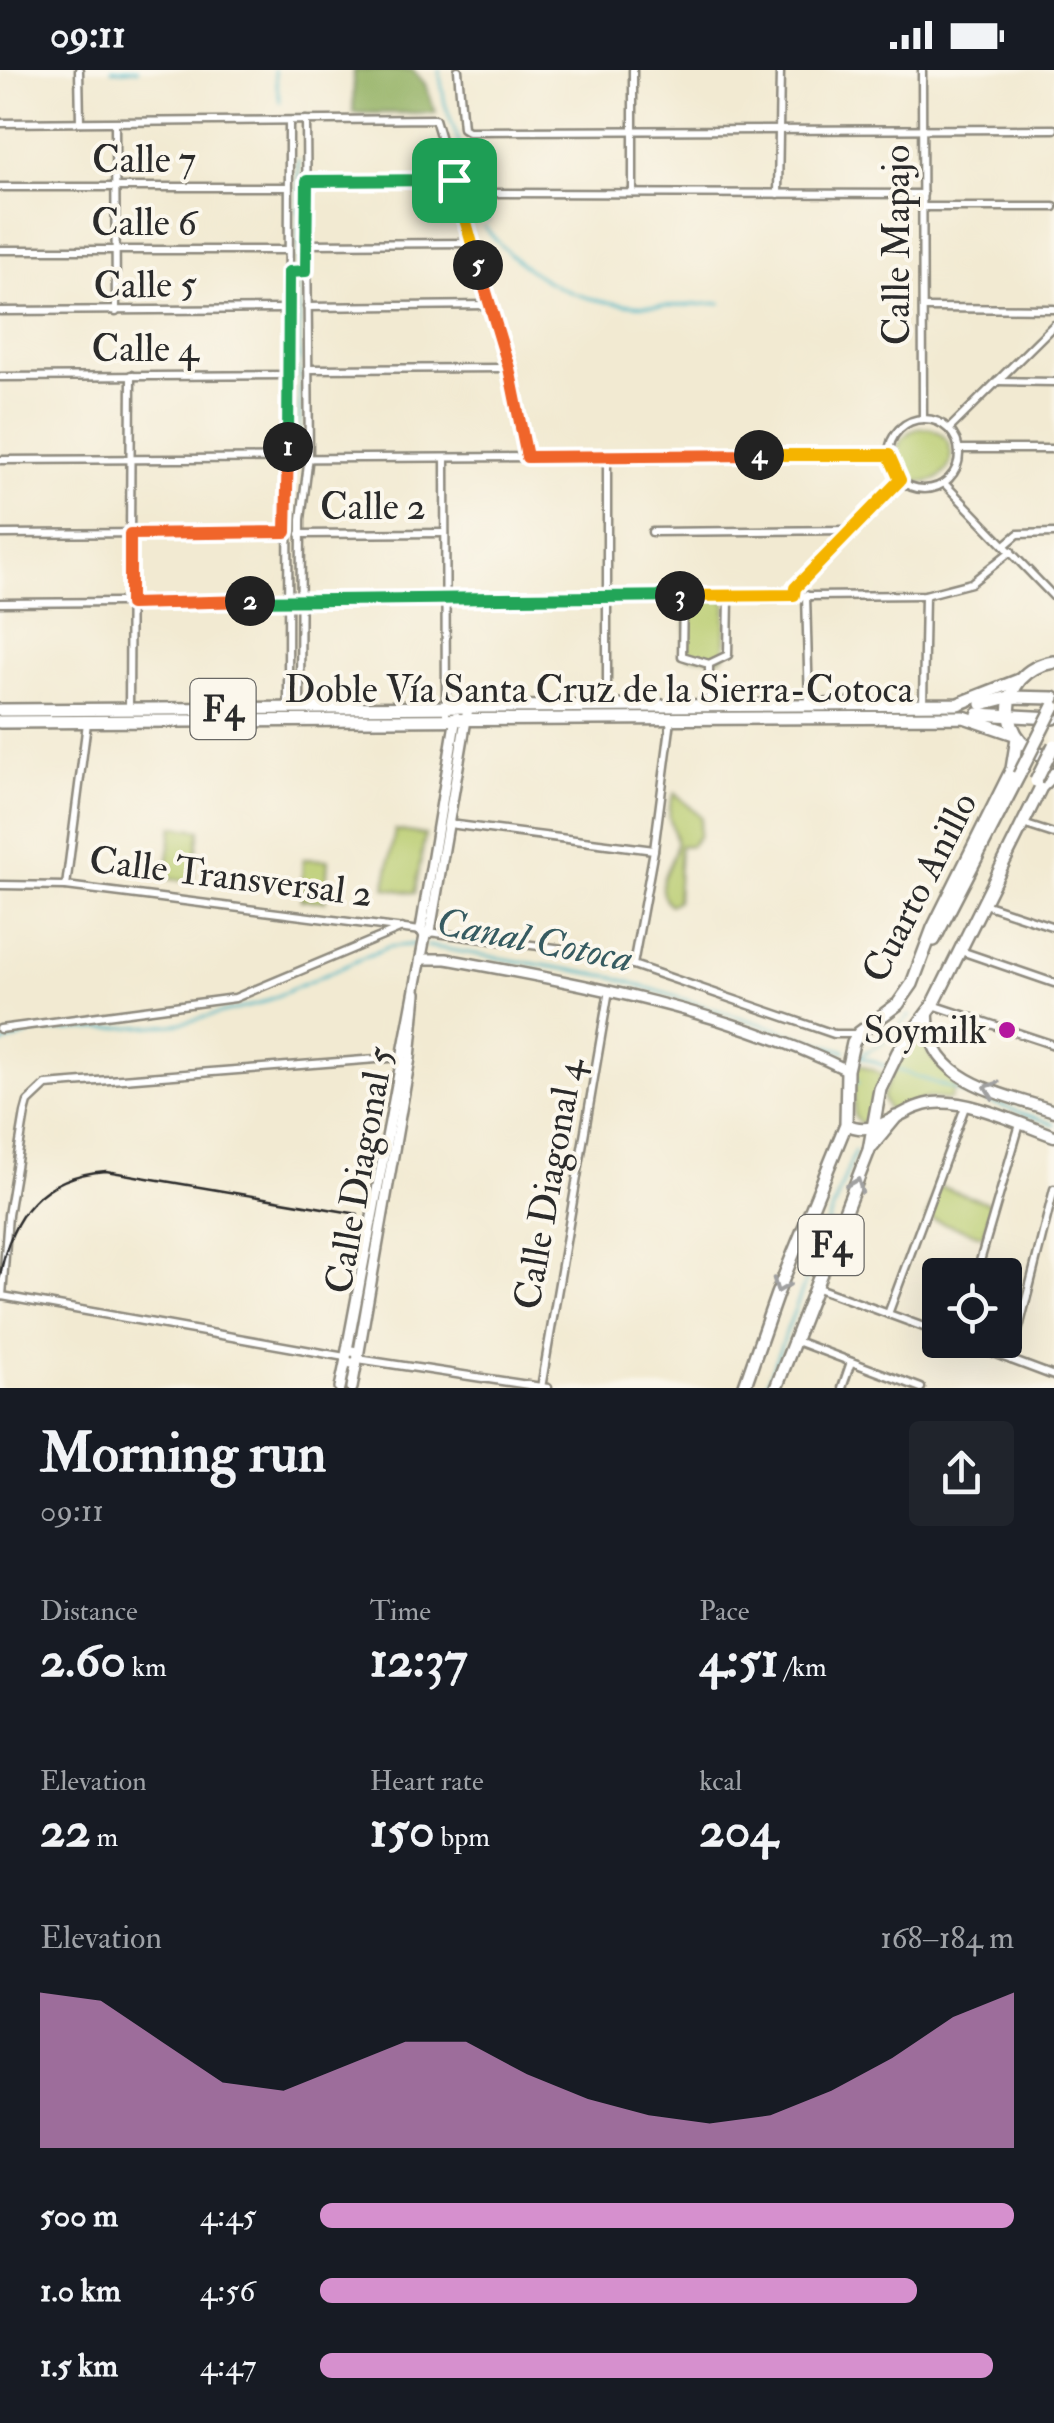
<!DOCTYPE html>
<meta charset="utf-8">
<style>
:root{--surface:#171b24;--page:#20242c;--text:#f1f3f6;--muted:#9ea1a6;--accent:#d690ce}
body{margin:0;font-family:"IM FELL Double Pica",serif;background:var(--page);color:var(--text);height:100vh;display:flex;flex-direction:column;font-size:38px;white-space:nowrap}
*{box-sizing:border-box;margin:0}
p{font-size:32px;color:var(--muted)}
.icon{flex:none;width:55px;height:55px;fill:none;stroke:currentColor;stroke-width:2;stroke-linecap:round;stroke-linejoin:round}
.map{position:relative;height:1318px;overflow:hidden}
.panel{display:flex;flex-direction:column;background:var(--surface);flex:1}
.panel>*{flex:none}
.fabs{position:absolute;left:922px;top:1188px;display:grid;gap:20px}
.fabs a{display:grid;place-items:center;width:100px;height:100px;border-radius:10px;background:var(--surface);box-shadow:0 10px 40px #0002;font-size:50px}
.pin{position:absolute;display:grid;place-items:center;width:85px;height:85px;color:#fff;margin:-42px;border-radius:20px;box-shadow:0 5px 15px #0006}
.km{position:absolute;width:50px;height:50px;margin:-25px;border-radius:50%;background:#222;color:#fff;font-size:28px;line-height:50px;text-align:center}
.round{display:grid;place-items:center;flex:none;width:105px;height:105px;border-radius:10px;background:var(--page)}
.overview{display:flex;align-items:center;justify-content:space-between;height:170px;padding:0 40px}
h1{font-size:55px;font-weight:700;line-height:75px}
.figures{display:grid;grid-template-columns:repeat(3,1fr);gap:15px;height:170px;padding:10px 40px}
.figures div{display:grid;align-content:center}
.figures b{font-size:50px;font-weight:700}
.figures small{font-size:28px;font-weight:400}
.figures p{font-size:28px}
.chart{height:280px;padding:20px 40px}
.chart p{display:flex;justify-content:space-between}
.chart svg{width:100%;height:180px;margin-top:10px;fill:var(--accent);opacity:.7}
ul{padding:0 40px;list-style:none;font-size:32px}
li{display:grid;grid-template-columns:160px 120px 1fr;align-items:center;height:75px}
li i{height:25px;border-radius:12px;background:var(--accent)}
.status{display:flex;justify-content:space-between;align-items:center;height:70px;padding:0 50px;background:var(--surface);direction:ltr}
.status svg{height:28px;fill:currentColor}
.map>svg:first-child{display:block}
</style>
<div class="status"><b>09:11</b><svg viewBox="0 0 49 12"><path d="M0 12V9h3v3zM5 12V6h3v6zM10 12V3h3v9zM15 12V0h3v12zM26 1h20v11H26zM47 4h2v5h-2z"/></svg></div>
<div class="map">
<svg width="1054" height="1318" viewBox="0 0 1054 1318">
<rect width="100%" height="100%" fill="#fbf7ec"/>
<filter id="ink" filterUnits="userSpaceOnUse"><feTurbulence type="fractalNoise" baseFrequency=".01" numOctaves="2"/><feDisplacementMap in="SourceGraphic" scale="20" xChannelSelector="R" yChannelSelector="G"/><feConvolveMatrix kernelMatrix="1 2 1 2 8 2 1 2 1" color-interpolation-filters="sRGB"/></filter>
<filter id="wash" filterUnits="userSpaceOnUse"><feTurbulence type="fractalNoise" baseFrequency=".0048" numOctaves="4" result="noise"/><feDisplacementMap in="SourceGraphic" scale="40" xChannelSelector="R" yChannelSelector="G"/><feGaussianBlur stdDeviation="2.25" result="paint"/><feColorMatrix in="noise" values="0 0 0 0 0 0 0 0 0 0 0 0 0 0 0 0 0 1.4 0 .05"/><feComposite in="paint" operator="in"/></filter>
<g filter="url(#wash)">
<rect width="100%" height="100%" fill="#f2ead2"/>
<g fill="#b9cc6f" stroke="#727c4d" stroke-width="2.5">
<circle cx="924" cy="385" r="27"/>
<polygon points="691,529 722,529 726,533 725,585 720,589 687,586 686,537"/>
<path d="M675,723l26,24 -2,19 -8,9 -11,1 -3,55 -7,4c-20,-19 2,-38 6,-59 3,-15 -16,-26 -1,-53z"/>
<polygon points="173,756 200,760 192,812 165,808"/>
<polygon points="395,760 425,765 415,823 385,818"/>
<polygon points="303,789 328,790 325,831 301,830"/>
<polygon points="923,955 929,985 958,1011 950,1030 928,1028 889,1042 882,1027 901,984"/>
<polygon points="854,992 882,1004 870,1047 860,1054 854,1046"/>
<polygon points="938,1116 992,1134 984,1166 927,1148"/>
</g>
<polygon fill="#92b062" stroke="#5e6e46" stroke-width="2.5" points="354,0 413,0 425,14 436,43 353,43"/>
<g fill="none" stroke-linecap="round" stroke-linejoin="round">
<g stroke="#49b5c5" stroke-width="2.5">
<polyline points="112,0 138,0"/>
<polyline points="274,0 280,32"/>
<polyline points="439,0 445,34 488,151"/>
<polyline points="298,90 299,196"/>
<path d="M484,156c65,82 138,85 237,77"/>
<polyline points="299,206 300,377"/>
<polyline points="427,876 614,907 845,981"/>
<polyline points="0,975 36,962 173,955 259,934 388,877 419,874"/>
<polyline points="828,976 843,991"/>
<polyline points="857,985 887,997"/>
<polyline points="861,985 884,972 910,945"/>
<polyline points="895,999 1054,1054"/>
<polyline points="851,1002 858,1013"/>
<polyline points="765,1318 855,1081"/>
</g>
</g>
</g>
<g filter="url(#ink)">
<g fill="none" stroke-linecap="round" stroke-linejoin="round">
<defs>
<g id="minor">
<polyline points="79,0 80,52"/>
<polyline points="458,0 463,58 468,61 1054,59"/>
<polyline points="633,0 633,123"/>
<polyline points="922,0 923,349"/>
<polyline points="0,53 435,49 509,298 527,387"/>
<polyline points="115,53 116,242"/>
<polyline points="307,111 454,110"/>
<polyline points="0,117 288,117"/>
<polyline points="494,123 923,124"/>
<polyline points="778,124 780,0"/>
<polyline points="925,137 1054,137"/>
<polyline points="306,174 472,173"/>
<polyline points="0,180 288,180"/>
<polyline points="307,237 489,235"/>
<polyline points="925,238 1054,239"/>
<polyline points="0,241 290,239"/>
<polyline points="308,299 509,298"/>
<polyline points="0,307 291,305"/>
<polyline points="997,311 1054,312"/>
<circle cx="924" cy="384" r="35"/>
<polyline points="949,359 1054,255"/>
<polyline points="959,379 1054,379"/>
<polyline points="607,385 607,636"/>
<polyline points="445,388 446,649"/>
<polyline points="0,390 889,385"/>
<polyline points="944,413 1054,527"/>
<polyline points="652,462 851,460"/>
<polyline points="0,464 286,462"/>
<polyline points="300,464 445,463"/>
<polyline points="1005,475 1018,464 1054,463"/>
<polyline points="794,525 795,518 900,409"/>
<polyline points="806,525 809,634"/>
<polyline points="683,526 682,586 709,594 728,585 729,527"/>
<polyline points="0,533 925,525 971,513 1011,481"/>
<polyline points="709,594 709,638"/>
<polyline points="923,634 925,525"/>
<polyline points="129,638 131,305"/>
<polyline points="300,638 301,449 309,386 306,50"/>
<polyline points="288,639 289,51"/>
<polyline points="449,754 654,780"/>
<polyline points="1023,754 1054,764"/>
<polyline points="0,815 66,816 563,879 633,895 834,964 856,964"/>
<polyline points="66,816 87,653"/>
<polyline points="984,834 1054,857"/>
<polyline points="961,881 1054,913"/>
<polyline points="633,895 654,780 671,650"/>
<polyline points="933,935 1054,975"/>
<polyline points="0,959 235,928 402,858"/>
<polyline points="976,1205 1020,1054"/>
<polyline points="815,1217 940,1263"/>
<polyline points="2,1226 8,1145 25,1043 28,1032 46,1015 402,987"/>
<polyline points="2,1226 345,1287"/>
<polyline points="888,1244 965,1037"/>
<polyline points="958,1270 1054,1306"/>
<polyline points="796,1271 921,1318"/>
<polyline points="358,1289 548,1318"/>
<polyline points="1011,1290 1054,1119"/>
<polyline points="541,1318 609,920"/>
<polyline points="842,1318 851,1292"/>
</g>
<g id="tertiary">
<polyline points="425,866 421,859 456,647"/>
<path d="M421,889h25c136,25 276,50 401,111"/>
<circle cx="352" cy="1287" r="6"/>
<polyline points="346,1285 425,866 430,861 468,638"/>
<polyline points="358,1287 410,988 416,923"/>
<polyline points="340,1318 346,1289"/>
<polyline points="352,1318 357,1291"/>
</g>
<g id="secondary">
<path d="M928,943c-3,69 73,80 126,98"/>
<path d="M846,1054c31,16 56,-18 87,-21 38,-4 86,21 121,33"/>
</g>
<g id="trunk">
<path d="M1054,592c-60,9 -59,87 0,96"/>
<polyline points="982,634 1009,627 1054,628"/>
<polyline points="0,640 958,634 1019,610"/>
<polyline points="978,644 1054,648"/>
<polyline points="0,652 964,647 1014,664"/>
<polyline points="934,870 1019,705"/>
<polyline points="872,1076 896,1047"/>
<polyline points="744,1318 777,1224 846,1054 847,1000 853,973 859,963 898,934 912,914 933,858 1012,699 1017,668"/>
<polyline points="776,1318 869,1080 880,1019 898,982 933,935 1041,717 1054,704"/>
</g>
</defs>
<use href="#minor" stroke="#8e8a7e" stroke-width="11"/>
<use href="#tertiary" stroke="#8e8a7e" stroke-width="14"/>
<use href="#secondary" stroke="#8e8a7e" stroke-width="15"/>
<use href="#trunk" stroke="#8e8a7e" stroke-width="16"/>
<use href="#minor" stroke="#fff" stroke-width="6"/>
<use href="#tertiary" stroke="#fff" stroke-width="9"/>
<use href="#secondary" stroke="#fff" stroke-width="10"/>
<use href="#trunk" stroke="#fff" stroke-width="11"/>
<path stroke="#2b2b2b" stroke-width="2.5" d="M0,1206c11,-62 42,-100 106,-105l252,43"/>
<defs>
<g id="trunk-bridge">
<polyline points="1019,705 1054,636"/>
<polyline points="1036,711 1054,675"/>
</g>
</defs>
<use href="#trunk-bridge" stroke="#8e8a7e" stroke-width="16" stroke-linecap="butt"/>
<use href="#trunk-bridge" stroke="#fff" stroke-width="11"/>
</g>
<defs><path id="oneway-chevron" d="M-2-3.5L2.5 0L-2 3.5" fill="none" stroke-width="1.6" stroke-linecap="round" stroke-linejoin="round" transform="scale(2.5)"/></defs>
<g stroke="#a0a0a0">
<use href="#oneway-chevron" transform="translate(991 1019) rotate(-160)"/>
<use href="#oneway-chevron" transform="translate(856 1115) rotate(-68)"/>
<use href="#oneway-chevron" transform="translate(780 1216) rotate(111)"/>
</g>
</g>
<g fill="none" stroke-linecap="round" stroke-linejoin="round" filter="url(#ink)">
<defs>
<polyline id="split-1" points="288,377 289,202 306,201 307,111 454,110"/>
<polyline id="split-2" points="250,531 130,534 130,464 286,462 288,377"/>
<polyline id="split-3" points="250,531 680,526"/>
<polyline id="split-4" points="680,526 794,525 795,518 900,410 889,385 759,385"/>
<polyline id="split-5" points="478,195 509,298 527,387 759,385"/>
<polyline id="split-6" points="454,110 478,195"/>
</defs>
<use href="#split-1" stroke="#fff" stroke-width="20"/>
<use href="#split-2" stroke="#fff" stroke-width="20"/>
<use href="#split-3" stroke="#fff" stroke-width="20"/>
<use href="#split-4" stroke="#fff" stroke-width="20"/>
<use href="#split-5" stroke="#fff" stroke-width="20"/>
<use href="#split-6" stroke="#fff" stroke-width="20"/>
<use href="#split-1" stroke="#22a559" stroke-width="12"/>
<use href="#split-2" stroke="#f0652b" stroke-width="12"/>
<use href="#split-3" stroke="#22a559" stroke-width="12"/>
<use href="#split-4" stroke="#f5b400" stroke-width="12"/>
<use href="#split-5" stroke="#f0652b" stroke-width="12"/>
<use href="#split-6" stroke="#f5b400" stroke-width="12"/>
</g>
<circle fill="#b5179e" stroke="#fbf7ec" stroke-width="4" cx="1007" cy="960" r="10"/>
<g text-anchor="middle" stroke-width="8" stroke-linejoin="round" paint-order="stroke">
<g fill="#fbf7ec" stroke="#696865" stroke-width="2.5">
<rect x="190.5" y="609" width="65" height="60" rx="8"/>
<rect x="798.5" y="1145" width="65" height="60" rx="8"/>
</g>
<g font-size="35" font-weight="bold" fill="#2b2b2b">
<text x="223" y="651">F4</text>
<text x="831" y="1187">F4</text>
</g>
<g font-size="38" fill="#2b2b2b" stroke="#fbf7ec">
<text x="144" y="102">Calle 7</text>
<text x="144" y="165">Calle 6</text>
<text transform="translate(896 175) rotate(-90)" y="13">Calle Mapajo</text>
<text transform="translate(145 214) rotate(-1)" y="13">Calle 5</text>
<text x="145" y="291">Calle 4</text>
<text x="373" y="449">Calle 2</text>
<text x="599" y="632">Doble Vía Santa Cruz de la Sierra-Cotoca</text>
<text transform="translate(231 806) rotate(7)" y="13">Calle Transversal 2</text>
<text transform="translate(919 817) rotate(-63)" y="13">Cuarto Anillo</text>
<text transform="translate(359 1100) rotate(-80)" y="13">Calle Diagonal 5</text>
<text transform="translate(548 1114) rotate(-80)" y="13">Calle Diagonal 4</text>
</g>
<g font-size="38" fill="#2b2b2b" stroke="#fbf7ec" text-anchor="end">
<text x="987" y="973">Soymilk</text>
</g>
<g font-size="40" font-style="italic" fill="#365b61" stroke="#fbf7ec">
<text transform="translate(535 869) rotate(11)" y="14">Canal Cotoca</text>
</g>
</g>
</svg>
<div class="fabs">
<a><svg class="icon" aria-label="locate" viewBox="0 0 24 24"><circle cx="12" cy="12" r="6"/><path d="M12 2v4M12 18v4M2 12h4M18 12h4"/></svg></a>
</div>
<div class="pin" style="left:454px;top:110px;background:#1e9e55"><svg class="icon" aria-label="arrive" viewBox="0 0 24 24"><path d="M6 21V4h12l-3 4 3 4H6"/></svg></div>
<b class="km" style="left:288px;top:377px">1</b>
<b class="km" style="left:250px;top:531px">2</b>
<b class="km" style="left:680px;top:526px">3</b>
<b class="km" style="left:759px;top:385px">4</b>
<b class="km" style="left:478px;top:195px">5</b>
</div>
<section class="panel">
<div class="overview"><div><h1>Morning run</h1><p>09:11</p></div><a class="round"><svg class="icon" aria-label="share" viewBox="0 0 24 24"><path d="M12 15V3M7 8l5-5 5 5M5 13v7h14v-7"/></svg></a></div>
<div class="figures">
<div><p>Distance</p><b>2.60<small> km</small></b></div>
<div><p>Time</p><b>12:37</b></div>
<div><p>Pace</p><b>4:51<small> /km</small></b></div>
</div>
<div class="figures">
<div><p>Elevation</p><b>22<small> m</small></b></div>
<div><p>Heart rate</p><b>150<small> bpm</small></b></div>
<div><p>kcal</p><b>204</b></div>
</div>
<div class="chart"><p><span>Elevation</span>168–184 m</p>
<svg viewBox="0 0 160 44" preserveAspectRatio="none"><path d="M0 44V6L10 8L20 18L30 28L40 30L50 24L60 18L70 18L80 26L90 32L100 36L110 38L120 36L130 30L140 22L150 12L160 6V44z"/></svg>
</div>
<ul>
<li><b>500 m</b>4:45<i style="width:100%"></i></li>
<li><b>1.0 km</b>4:56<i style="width:86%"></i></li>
<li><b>1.5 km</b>4:47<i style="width:97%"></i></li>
</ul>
</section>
